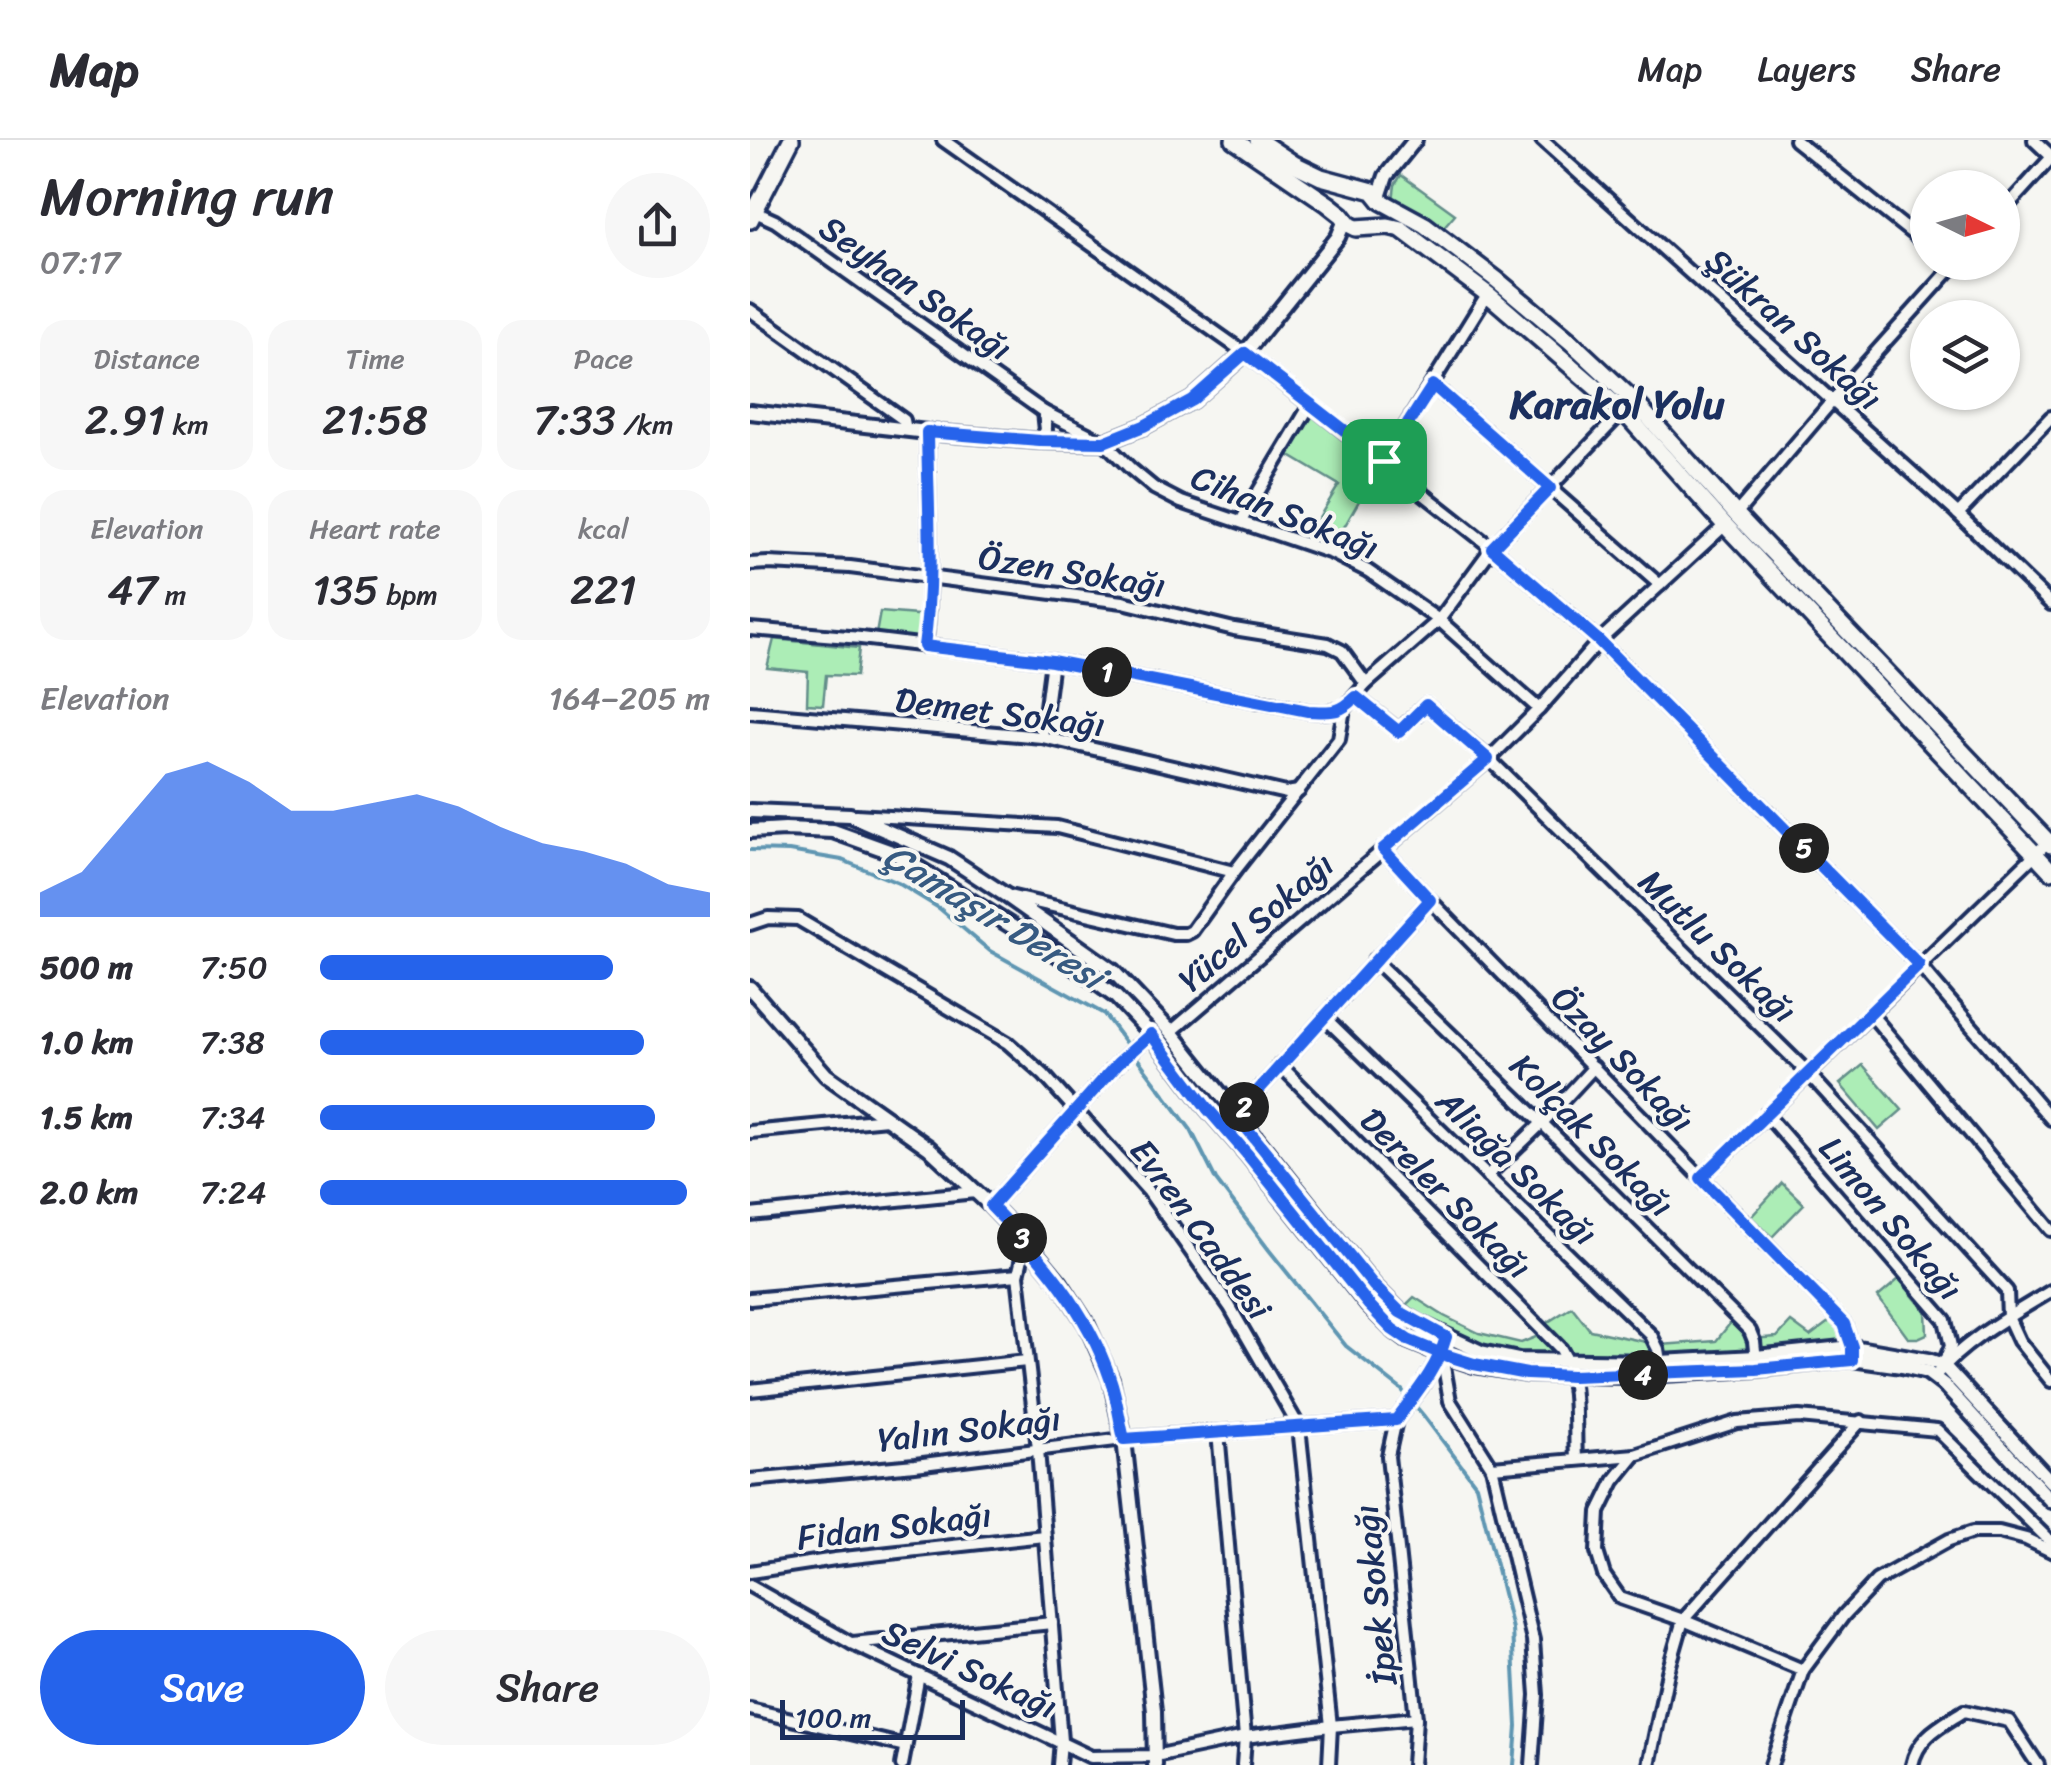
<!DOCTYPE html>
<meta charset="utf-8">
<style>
:root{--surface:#fff;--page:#f7f7f7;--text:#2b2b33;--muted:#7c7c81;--line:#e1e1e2;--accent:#2563eb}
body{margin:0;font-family:Sriracha,sans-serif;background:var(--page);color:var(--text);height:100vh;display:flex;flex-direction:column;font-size:38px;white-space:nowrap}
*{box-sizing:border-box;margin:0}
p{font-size:32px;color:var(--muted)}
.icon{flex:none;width:55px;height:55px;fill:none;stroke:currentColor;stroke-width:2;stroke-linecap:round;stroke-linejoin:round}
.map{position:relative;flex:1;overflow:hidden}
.panel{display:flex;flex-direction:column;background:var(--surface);width:750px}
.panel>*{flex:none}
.needle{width:65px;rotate:95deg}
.tools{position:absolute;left:1160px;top:30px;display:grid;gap:20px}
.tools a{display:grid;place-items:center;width:110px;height:110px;border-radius:50%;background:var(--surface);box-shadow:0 2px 8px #0004;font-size:50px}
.scale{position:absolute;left:30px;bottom:25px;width:185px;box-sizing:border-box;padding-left:10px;border:5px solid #1b2f5e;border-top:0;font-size:28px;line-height:35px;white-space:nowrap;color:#1b2f5e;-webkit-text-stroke:8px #f6f6f2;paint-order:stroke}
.pin{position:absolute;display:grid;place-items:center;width:85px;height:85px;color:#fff;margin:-42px;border-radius:20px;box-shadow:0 5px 15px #0006}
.km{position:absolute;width:50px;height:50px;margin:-25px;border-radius:50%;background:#222;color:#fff;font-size:28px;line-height:50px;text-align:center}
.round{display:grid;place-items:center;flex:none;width:105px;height:105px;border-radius:52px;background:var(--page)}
.summary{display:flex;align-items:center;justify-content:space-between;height:170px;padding:0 40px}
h1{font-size:55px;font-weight:600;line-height:75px}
.stats{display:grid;grid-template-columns:repeat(3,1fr);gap:15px;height:170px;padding:10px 40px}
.stats div{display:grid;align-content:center;border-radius:25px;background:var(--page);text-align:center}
.stats b{font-size:42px;font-weight:600}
.stats small{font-size:28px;font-weight:400}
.stats p{font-size:28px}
.chart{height:280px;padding:20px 40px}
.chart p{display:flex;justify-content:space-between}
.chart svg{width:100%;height:180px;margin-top:10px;fill:var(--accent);opacity:.7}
.primary-button{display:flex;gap:20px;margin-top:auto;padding:20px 40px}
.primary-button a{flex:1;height:115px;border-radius:60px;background:var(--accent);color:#fff;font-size:40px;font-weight:600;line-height:115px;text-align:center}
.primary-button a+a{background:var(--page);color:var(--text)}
ul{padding:0 40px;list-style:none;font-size:32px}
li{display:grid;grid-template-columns:160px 120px 1fr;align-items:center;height:75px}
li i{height:25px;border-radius:12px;background:var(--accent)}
header{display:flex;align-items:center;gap:60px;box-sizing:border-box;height:140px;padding:0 50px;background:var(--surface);border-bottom:2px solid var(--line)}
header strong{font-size:48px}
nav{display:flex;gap:55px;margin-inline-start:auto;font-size:35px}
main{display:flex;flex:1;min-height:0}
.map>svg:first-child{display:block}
</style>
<header>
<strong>Map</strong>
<nav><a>Map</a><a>Layers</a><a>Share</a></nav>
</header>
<main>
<section class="panel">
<div class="summary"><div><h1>Morning run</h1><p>07:17</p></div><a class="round"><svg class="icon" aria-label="share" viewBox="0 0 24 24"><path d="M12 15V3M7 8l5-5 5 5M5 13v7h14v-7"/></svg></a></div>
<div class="stats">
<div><p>Distance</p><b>2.91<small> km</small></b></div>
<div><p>Time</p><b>21:58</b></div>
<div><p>Pace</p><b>7:33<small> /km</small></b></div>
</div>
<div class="stats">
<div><p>Elevation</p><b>47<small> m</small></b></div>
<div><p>Heart rate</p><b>135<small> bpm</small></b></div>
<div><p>kcal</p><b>221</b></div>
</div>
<div class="chart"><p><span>Elevation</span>164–205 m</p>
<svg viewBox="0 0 160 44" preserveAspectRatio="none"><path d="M0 44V38L10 33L20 21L30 9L40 6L50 11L60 18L70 18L80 16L90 14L100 17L110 22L120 26L130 28L140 31L150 36L160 38V44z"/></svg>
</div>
<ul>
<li><b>500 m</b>7:50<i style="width:75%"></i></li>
<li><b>1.0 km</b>7:38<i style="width:83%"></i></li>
<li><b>1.5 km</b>7:34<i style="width:86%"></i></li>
<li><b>2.0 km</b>7:24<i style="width:94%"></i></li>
</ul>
<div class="primary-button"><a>Save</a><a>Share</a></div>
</section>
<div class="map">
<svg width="1301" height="1625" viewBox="0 0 1301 1625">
<rect width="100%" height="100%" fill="#f6f6f2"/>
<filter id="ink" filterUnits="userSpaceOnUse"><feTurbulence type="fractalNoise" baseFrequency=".01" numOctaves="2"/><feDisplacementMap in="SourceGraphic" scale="20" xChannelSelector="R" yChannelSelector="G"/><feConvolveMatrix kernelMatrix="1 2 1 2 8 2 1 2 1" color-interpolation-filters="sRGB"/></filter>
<g filter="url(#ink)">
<g fill="#acedb6" stroke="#648e8a" stroke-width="2.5">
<polygon points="651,35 705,74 685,97 643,60 645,45"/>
<polygon points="561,274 630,324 585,403 558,395 589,345 537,314"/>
<polygon points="130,472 179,476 175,506 125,500"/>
<polygon points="24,499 109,508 106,536 76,535 73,565 57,564 58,532 17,528"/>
<polygon points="1113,925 1152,970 1129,990 1090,944"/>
<polygon points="1032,1043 1054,1064 1022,1097 1001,1077"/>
<polygon points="1149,1139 1176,1172 1177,1194 1168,1198 1158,1198 1128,1157"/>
<path d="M664,1157l30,19 35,17 42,10 30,-12 -6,-7 27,-17 18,23 70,15 56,-4 16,-20 18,18 27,-2 14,-15 19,14 20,-15 11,7 6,15c-85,10 -168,15 -253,13 -25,0 -52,3 -77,-2 -41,-9 -78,-23 -111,-49z"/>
</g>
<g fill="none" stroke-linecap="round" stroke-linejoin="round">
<polyline stroke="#5f96b2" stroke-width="4" points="0,710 39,711 92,720 148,743 189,768 240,811 354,874 441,990 466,1040 519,1110 596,1206 652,1250 673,1275 726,1345 762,1489 767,1586 764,1625"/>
<defs>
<g id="minor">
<polyline points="193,0 495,213 742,408 849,501 1169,825 1301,979"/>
<polyline points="792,0 1205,371 1301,464"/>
<polyline points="1045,0 1178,106"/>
<polyline points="1284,0 1301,16"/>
<polyline points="1,70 25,81 294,272"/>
<polyline points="1252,72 1301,18"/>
<polyline points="0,170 154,280 156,290"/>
<polyline points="683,245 910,445"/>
<polyline points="290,301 296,290 294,272 354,302 381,329 404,348 431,362 582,413 618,431 689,480 789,569"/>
<polyline points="634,321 733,161 740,156"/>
<polyline points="986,374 1083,260 1207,122"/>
<polyline points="1208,374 1301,277"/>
<polyline points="491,381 560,265"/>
<polyline points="0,424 18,423 100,427 373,462 484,489 578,504 592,511 616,544"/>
<polyline points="0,489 111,498 302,521 558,571 575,572 594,569"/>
<path d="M175,506c9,-71 3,-143 2,-214"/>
<polyline points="606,557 649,591 676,565 739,619 1058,933 1257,1151 1258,1177 1269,1201 1301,1241"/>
<polyline points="0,572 292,597 536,653 549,651"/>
<polyline points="292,597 302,521"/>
<polyline points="106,675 307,687 484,732"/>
<polyline points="633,709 680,760 1094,1184 1102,1207 1102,1213"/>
<polyline points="259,756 423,794 436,794 442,791 484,732 589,599 594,569 616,544 689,480 742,408 873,271"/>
<polyline points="0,784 18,778 48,779 258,903 294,935 399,1052 480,1167 549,1287 581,1586 579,1625"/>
<polyline points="624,820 792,983 1000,1191 1004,1201 1006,1221"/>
<polyline points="1120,873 1301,1090"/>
<polyline points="574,877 901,1195 908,1209 911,1227"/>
<polyline points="421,892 739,619 789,569 849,501 975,385"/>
<path d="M530,925l281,284c18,28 13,76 15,110"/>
<polyline points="1016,974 1195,1180 1201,1206 1193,1225"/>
<polyline points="486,975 680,760"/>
<polyline points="0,992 137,979"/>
<polyline points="737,1036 792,983 844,927"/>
<polyline points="951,1038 1301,699"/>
<polyline points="241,1066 368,923 401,894"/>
<polyline points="0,1075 226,1052"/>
<polyline points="276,1102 268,1135 288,1309 311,1601 309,1625"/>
<polyline points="0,1159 268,1135"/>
<polyline points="692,1215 700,1261 742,1327 783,1500 787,1555 782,1625"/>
<path d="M1185,1236c30,-36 77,-61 116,-85"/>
<polyline points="0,1250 277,1221"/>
<polyline points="468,1292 495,1597 493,1625"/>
<polyline points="885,1315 864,1341 849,1372 847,1412 854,1435 870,1458 933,1480 1053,1530"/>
<polyline points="742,1327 885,1315 987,1282 1049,1277 1187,1290 1301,1402"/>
<polyline points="0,1340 165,1325 382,1298 646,1280"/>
<polyline points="0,1432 85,1419 294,1396"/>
<polyline points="0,1446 101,1503 341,1617 405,1616 495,1597 581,1586 666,1578"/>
<polyline points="102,1503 302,1483"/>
<polyline points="0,1569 155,1606"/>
<polyline points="152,1625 169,1535"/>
<polyline points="663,1625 666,1578 638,1316 646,1280 671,1247 691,1214 696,1197"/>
<polyline points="899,1625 918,1532 933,1480 1111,1281"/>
<polyline points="1021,1625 1053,1530 1094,1475 1127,1440 1199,1400 1223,1392 1249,1392 1276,1399 1301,1411"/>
<path d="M1162,1625c6,-29 29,-39 52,-54l45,10 29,44"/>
</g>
<g id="tertiary">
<polyline points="629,57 636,36 665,0"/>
<polyline points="0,272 177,292 290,301 354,302 394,286 442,260 495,213 588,97 595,80"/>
<polyline points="0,671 100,675 199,718 257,756 363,831 421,892 624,1146 650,1172 669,1183 731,1212 769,1220 910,1222 1006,1217 1102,1207 1178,1220 1193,1225 1301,1342"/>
<polyline points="0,691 35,689 83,691 144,713 311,817 366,857 401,894 457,968 498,1015 618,1165 642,1189 657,1200 691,1214 724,1225 777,1234 876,1236 1006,1229 1102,1219 1152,1226 1177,1232 1194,1245 1301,1361"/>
<polyline points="0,848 76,935 179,1008 241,1066 276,1102 310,1143 337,1185 361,1239 374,1299 404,1571 405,1625"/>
</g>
<polyline id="secondary" points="0,80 41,0"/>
<g id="primary">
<polyline points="484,0 578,64 592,75 600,85 606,88 638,86 651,89 740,156 873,271 975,385 1301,731"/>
<polyline points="508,0 544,24 571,37 623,51 631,61 675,85 747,140 821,202 882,259 986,374 1301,705"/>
</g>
</defs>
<use href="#minor" stroke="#1b2f5e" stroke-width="18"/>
<use href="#tertiary" stroke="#1b2f5e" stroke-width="20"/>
<use href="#secondary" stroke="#1b2f5e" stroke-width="22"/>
<use href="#primary" stroke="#1b2f5e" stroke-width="22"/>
<use href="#minor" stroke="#f6f6f2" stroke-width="10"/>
<use href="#tertiary" stroke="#f6f6f2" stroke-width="12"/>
<use href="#secondary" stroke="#f6f6f2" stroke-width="15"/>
<use href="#primary" stroke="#f6f6f2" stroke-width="15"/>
</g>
</g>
<g fill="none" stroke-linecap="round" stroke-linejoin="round" filter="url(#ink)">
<defs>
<path id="route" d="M634,321l-139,-108 -53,47 -48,26 -40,16 -64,-1 -113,-9c1,71 7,143 -3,214l128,15 256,50c24,1 31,3 48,-14l43,35 27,-27 62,54 -105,90 47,51 -194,215 138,171 26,26 46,25c-9,32 -31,57 -50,83l-272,19c-5,-20 -7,-42 -14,-61 -23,-68 -69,-121 -119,-172l127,-143 33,-29 56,74 41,47 120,149 24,25 16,11 34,14 32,10 53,10 45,2 184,-7 96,-9v-13l-8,-23 -143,-146 218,-213 -320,-324 -107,-93 58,-60 -117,-103 -49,76"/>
</defs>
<use href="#route" stroke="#fff" stroke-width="20"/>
<use href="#route" stroke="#2563eb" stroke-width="12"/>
</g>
<g text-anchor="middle" stroke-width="8" stroke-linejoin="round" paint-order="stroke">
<g font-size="35" fill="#1b2f5e" stroke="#f6f6f2">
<text transform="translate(166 148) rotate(35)" y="12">Seyhan Sokağı</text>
<text transform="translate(1044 189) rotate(42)" y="12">Şükran Sokağı</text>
<text transform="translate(535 372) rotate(22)" y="12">Cihan Sokağı</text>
<text transform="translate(322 431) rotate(9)" y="12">Özen Sokağı</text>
<text transform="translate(250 572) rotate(7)" y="12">Demet Sokağı</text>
<text transform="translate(506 782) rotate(-41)" y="12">Yücel Sokağı</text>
<text transform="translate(968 806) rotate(44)" y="12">Mutlu Sokağı</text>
<text transform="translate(873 919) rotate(46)" y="12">Özay Sokağı</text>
<text transform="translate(842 995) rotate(45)" y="12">Kolçak Sokağı</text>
<text transform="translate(767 1027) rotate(44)" y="12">Aliağa Sokağı</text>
<text transform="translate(696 1053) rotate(45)" y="12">Dereler Sokağı</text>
<text transform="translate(1141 1078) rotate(50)" y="12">Limon Sokağı</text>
<text transform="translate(451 1089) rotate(54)" y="12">Evren Caddesi</text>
<text transform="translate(219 1289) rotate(-7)" y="12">Yalın Sokağı</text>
<text transform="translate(144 1386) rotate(-7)" y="12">Fidan Sokağı</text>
<text transform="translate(625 1455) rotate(-96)" y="12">İpek Sokağı</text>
<text transform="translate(220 1529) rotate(25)" y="12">Selvi Sokağı</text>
</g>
<g font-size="38" font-style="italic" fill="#375a81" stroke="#f6f6f2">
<text transform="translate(244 776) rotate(31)" y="13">Çamaşır Deresi</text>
</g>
<g font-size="40" font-weight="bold" fill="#1b2f5e" stroke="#f6f6f2">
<text x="867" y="278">Karakol Yolu</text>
</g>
</g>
</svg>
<div class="tools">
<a><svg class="needle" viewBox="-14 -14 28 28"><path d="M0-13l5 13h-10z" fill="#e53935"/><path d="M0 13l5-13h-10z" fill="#7c7c81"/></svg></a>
<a><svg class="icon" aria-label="layers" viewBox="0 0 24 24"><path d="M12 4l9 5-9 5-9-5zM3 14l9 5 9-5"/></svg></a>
</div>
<div class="scale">100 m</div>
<div class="pin" style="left:634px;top:321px;background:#1e9e55"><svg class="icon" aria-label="arrive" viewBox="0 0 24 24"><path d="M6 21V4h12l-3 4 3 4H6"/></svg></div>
<b class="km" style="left:357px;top:532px">1</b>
<b class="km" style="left:494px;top:967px">2</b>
<b class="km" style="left:272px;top:1098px">3</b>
<b class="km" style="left:893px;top:1235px">4</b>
<b class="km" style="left:1054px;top:708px">5</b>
</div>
</main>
